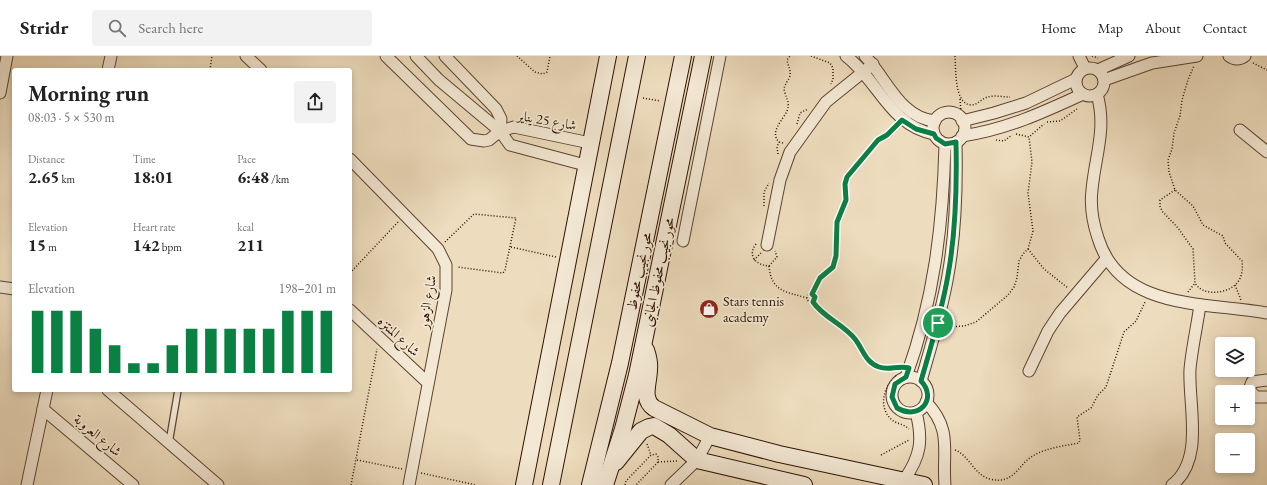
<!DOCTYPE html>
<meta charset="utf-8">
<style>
:root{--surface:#fff;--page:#f2f2f2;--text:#222;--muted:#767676;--line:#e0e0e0;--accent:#0b8043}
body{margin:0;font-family:"EB Garamond",Amiri,serif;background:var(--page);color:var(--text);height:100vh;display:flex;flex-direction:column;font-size:15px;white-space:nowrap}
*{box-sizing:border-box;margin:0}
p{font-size:13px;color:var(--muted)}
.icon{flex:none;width:22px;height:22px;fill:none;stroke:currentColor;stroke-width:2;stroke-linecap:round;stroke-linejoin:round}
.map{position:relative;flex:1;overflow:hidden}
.panel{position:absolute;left:12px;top:12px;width:340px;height:324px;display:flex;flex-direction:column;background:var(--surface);border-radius:4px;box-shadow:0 2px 6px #0003}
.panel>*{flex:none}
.fabs{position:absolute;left:1215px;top:281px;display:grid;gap:8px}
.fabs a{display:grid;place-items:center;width:40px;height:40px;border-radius:4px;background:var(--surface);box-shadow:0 2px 6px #0003;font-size:20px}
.pin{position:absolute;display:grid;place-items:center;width:34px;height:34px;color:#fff;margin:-17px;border:2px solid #fff;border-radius:50%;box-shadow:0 1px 4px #0007}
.round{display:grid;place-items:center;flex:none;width:42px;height:42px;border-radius:4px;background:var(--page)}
.overview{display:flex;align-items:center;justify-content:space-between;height:68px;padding:0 16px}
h1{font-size:22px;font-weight:700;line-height:30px}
.stats{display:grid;grid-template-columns:repeat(3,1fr);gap:6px;height:68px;padding:4px 16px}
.stats div{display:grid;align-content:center}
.stats b{font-size:17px;font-weight:700}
.stats small{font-size:11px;font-weight:400}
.stats p{font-size:11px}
.chart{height:112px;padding:8px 16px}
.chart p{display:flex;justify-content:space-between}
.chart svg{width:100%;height:72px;margin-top:4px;stroke:var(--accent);stroke-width:6}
header{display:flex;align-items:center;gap:24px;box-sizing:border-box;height:56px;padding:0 20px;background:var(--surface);border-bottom:1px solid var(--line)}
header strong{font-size:19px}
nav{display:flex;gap:22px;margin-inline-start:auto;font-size:14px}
.search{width:280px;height:36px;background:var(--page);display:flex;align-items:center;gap:10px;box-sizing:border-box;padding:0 14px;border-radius:4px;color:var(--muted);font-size:15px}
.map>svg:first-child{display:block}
</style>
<header>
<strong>Stridr</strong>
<div class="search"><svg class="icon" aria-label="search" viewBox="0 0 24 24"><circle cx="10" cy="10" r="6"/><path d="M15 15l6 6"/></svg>Search here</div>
<nav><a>Home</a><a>Map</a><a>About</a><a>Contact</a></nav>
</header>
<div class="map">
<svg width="1267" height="429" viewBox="0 0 1267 429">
<rect width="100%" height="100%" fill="#eddcbd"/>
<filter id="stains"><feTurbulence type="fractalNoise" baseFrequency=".005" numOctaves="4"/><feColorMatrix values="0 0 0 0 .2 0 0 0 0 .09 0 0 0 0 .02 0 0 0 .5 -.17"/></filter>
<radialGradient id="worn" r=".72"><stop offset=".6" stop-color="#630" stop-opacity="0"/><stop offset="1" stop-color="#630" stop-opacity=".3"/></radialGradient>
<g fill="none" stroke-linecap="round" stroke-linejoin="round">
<defs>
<polyline id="lane" points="169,387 178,334"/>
<g id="street">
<polyline points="246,0 261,14"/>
<polyline points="386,0 471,83 484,85 489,84 500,75 514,71 590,87"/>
<polyline points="416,0 439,24 500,75 510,89 585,109"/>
<polyline points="445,0 496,53 501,63 500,75"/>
<path d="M846,0c32,24 44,70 88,78"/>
<path d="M865,0c22,23 35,62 70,65"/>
<polyline points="1079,0 1085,12"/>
<path d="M1229,0c5,4 11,4 16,0"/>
<circle cx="1090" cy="26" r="14"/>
<polyline points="108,14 111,0"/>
<polyline points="1098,14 1129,0"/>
<polyline points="1104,24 1152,7 1197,0"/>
<polyline points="0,37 7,0"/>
<path d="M1097,38c10,35 -2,62 -5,96 -2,16 1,33 6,48 22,73 109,64 169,75"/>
<circle cx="949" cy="72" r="16"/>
<polyline points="962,65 994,57 1026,47 1076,23"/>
<polyline points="1240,74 1267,96"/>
<path d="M962,80c43,-6 82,-24 121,-42"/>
<polyline points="350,103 438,193 446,209 446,234 409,429"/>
<polyline points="683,185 720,0"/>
<polyline points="767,189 780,124 790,96 826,46 873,8"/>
<polyline points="0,231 14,233"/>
<polyline points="350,254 428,327"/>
<polyline points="1029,315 1048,275 1060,257 1106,203"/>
<path d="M906,321c28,-77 37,-152 39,-233"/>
<circle cx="910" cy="339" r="18"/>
<polyline points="1267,324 1252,326 1249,334 1256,341 1267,341"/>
<path d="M921,325c10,-35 21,-70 27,-106 8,-44 9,-89 8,-133"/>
<polyline points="108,334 218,429"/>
<path d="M926,346c27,28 16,49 19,83"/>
<polyline points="43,353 133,429"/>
<path d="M904,424c17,-24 19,-40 12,-68"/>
<polyline points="27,429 47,334"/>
<polyline points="671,429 697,404 710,380"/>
<path d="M1172,429c33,-25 16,-81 18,-116 2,-21 7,-43 10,-64"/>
</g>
<g id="secondary">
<path d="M646,294c2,6 4,12 3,19 0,14 -8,30 5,39l56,28 69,18 145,31"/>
<polyline points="616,406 641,375 649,371 654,370 669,379 697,404 804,429"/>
<polyline points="524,429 608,0"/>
<polyline points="551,429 637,0"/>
<polyline points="590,429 620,307 683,0"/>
<polyline points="605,429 623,373 637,319 703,0"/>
</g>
</defs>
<use href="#lane" stroke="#5e4430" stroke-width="8"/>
<use href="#street" stroke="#5e4430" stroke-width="13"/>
<use href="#secondary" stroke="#2f1201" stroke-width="18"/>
<g stroke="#2f1201" stroke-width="1.5" stroke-dasharray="1 2" stroke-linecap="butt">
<polyline points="517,0 535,16 543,18 547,16 550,0"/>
<polyline points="811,0 830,7 833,12 833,23 831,28"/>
<path d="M955,0c1,13 -1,48 16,49 7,0 11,-7 17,-8 7,-2 15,0 22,0"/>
<polyline points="1092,0 1098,2"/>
<polyline points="1253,7 1267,14"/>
<polyline points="210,14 212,0"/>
<polyline points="643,42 660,45"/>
<polyline points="960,43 961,55"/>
<polyline points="1047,66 1060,65 1077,53"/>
<polyline points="797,68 800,57 808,53"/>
<polyline points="1016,78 1029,81 1044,68"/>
<polyline points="996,84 1004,85 1012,79"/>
<path d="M783,87l-4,-1c-10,-10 4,-22 8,-31 3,-8 0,-11 -2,-18 -3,-7 3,-11 5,-17 1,-6 -2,-10 -3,-16l3,-4"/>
<polyline points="778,98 777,91 779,86"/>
<path d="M1175,134l-15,10v6l2,5 16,17 15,21 2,34c7,13 30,11 40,2 7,-6 8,-15 7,-24l-17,-18 -2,-7 -20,-11 -10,-19 -18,-16 -6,-18 -1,-12 4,-11 2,-16 6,-17 2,-16 6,-20 6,-14"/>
<polyline points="764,150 764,136 769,127"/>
<polyline points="445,186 474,158 516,162 505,214 503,217 457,211"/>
<path d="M756,188c-9,12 0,21 13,22l8,-9 -2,-6"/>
<polyline points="511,191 556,201"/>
<polyline points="1028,193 1044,213 1068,232"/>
<polyline points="754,204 761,197"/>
<path d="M769,210c2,26 18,26 38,32"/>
<polyline points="350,217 398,166"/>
<polyline points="1235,229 1241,244"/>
<polyline points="1188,236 1195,227"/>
<circle cx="811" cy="242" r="4"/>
<polyline points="812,238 820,222 833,211 836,200 836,174 846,144 845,128 847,121 878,84 887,79 895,71"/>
<path d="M813,246c11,16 29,22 42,36 8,10 9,22 22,28 7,3 15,2 21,1"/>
<polyline points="947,271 964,270 976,266 1008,239 1014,231 1017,222 1019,205 1023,198 1028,193 1033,175 1028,137 1032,106 1029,81"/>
<path d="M896,320c-13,11 -18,32 -4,44 5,4 12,4 17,9"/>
<polyline points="647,388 651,399"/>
<path d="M955,394c14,5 19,25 35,29 23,6 28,-13 41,-22 14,-9 32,-11 48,-14l1,-3 -3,-23 14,-9 7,-13 8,-8 18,-55 12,-11 9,-19"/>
<polyline points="881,399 909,384"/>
<polyline points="357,404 402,413"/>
<polyline points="658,406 678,405"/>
<polyline points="421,417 476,429"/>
<polyline points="351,429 377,293"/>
<polyline points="625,429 626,425 651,399 656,398 658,401 658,406 636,429"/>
</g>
<use href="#lane" stroke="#f3e8d4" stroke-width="5.5"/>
<use href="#street" stroke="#f3e8d4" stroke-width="11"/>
<use href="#secondary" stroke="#f3e8d4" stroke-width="16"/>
</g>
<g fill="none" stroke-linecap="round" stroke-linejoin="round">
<defs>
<path id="route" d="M902,64l14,9 18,5 2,4 9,6 11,-2c1,45 0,89 -8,133 -6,36 -17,71 -27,106 17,18 -2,40 -24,27l-5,-11 3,-13 11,-7 3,-9c-11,-3 -20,3 -30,-1 -14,-5 -16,-18 -24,-28 -12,-15 -31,-21 -42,-37l2,-5 -3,-3 8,-16 13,-11 3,-11 1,-34 9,-22 -1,-16 2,-7 31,-37 9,-5z"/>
</defs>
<use href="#route" stroke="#fff" stroke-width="8"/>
<use href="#route" stroke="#0b8043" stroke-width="5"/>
</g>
<defs>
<symbol id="shop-disc" viewBox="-11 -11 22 22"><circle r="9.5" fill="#8f2418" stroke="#f3e8d4"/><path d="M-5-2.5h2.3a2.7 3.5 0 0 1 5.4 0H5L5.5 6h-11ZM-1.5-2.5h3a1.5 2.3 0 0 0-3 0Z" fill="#fff"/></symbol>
</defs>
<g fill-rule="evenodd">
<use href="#shop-disc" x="698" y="242" width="22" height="22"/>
</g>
<g text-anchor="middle" stroke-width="3.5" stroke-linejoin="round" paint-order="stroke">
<g font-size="14" fill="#2f1201" stroke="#f3e8d4">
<text transform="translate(547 64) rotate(10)" y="5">شارع 25 يناير</text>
<text transform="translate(639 215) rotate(-78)" y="5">محور نجيب محفوظ</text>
<text transform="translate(658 216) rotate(-78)" y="5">محور نجيب محفوظ الجانبى</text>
<text transform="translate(427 246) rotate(-81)" y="5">شارع الزهور</text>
<text transform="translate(399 280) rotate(43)" y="5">شارع المنتزه</text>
<text transform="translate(98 379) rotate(40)" y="5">شارع العروبة</text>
</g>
<g font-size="14" fill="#2f1201" stroke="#f3e8d4" text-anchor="start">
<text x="723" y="250">Stars tennis<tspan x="723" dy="16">academy</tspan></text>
</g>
</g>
<rect width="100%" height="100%" filter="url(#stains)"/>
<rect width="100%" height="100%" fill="url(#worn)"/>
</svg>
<div class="fabs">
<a><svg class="icon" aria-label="layers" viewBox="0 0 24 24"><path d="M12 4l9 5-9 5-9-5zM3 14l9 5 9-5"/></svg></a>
<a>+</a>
<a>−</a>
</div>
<div class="pin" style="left:938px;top:267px;background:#1e9e55"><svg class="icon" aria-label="arrive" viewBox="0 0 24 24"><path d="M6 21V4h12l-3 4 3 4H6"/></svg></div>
<section class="panel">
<div class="overview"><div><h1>Morning run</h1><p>08:03 · 5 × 530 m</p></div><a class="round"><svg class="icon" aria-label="share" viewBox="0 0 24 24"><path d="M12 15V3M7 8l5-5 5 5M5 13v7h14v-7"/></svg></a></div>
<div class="stats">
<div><p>Distance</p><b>2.65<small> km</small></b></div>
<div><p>Time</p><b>18:01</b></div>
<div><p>Pace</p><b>6:48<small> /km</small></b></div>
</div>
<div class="stats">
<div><p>Elevation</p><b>15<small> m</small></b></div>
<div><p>Heart rate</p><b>142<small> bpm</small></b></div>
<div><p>kcal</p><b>211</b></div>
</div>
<div class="chart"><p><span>Elevation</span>198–201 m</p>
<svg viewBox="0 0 160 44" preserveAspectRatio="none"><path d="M5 44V6M15 44V6M25 44V6M35 44V17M45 44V27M55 44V38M65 44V38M75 44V27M85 44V17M95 44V17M105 44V17M115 44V17M125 44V17M135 44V6M145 44V6M155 44V6"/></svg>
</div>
</section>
</div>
